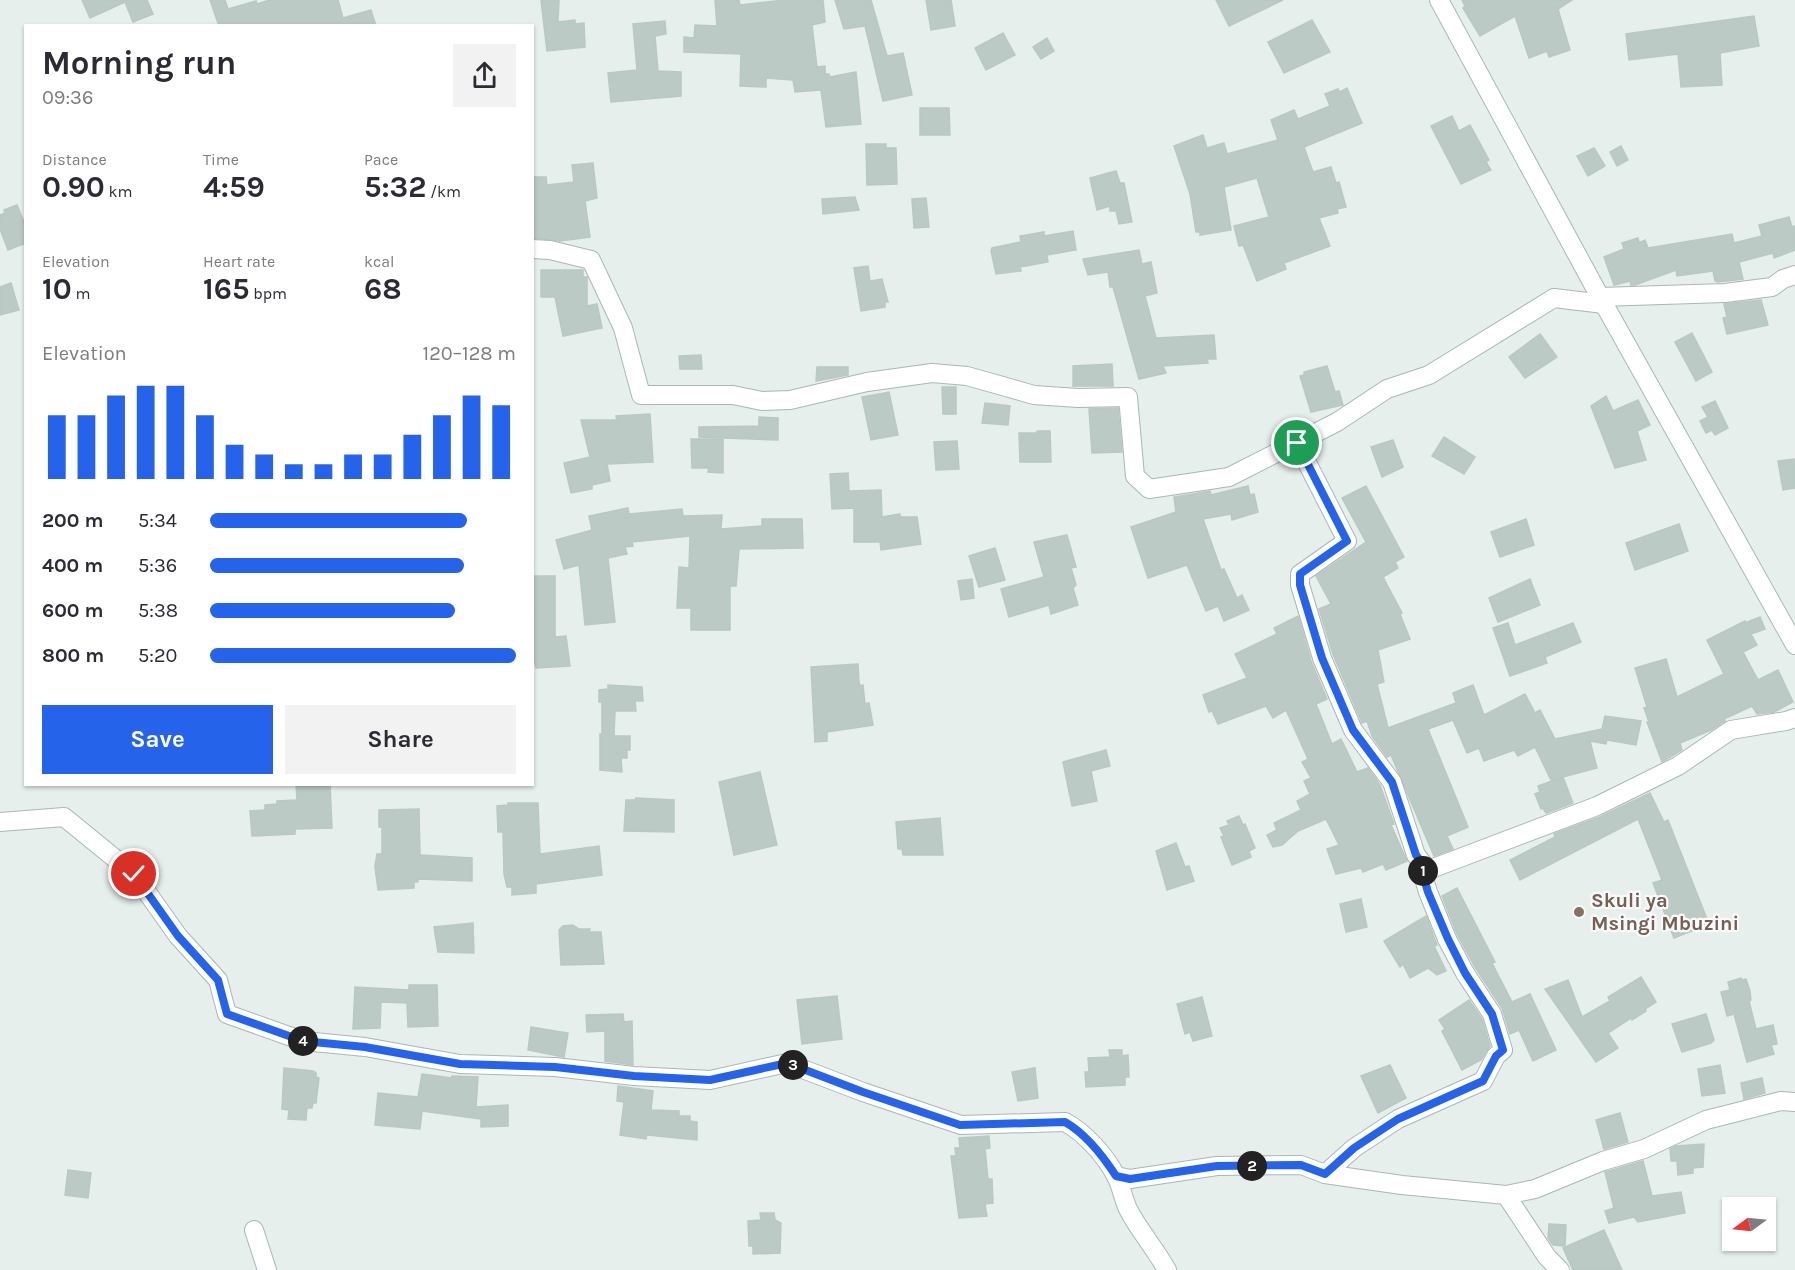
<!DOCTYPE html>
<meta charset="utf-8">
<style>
:root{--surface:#fff;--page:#f2f2f3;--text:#2b2b33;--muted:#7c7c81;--accent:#2563eb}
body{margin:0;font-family:Karla,sans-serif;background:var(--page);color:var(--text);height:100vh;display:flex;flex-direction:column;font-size:22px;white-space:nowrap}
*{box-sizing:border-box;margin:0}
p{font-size:20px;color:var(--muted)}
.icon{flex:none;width:33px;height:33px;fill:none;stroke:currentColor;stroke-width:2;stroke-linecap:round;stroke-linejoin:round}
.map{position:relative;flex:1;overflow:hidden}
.drawer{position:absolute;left:24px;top:24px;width:510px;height:762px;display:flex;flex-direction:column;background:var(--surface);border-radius:0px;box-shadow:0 2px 4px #0004}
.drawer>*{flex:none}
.needle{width:39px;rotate:255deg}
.tools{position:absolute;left:1722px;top:1197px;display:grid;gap:12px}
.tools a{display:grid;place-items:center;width:54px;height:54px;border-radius:0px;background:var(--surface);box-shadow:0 2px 4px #0004;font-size:30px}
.pin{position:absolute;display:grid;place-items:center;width:51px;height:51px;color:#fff;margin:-26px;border:3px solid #fff;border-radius:50%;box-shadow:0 2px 6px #0007}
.km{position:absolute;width:30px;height:30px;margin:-15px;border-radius:50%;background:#222;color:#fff;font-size:16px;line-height:30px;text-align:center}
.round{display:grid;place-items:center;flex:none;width:63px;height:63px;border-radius:0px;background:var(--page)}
.overview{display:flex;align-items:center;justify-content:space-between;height:102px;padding:0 18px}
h1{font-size:33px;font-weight:700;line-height:45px}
.metrics{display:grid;grid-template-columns:repeat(3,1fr);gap:9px;height:102px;padding:6px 18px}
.metrics div{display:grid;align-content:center}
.metrics b{font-size:30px;font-weight:700}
.metrics small{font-size:16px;font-weight:400}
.metrics p{font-size:16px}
.chart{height:168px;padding:12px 18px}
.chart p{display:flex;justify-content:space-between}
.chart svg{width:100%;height:108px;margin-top:6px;stroke:var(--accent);stroke-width:6}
.action{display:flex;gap:12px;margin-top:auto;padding:12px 18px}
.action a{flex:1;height:69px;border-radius:0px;background:var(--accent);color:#fff;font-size:24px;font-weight:700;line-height:69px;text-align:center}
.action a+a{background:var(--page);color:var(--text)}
ul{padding:0 18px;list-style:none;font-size:20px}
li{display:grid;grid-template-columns:96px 72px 1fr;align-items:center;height:45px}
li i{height:15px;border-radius:8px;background:var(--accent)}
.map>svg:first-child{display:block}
</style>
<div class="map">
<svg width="1795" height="1270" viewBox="0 0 1795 1270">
<rect width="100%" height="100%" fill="#e6efeb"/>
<g fill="#bbcac4" stroke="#b8c9c2" stroke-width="1.5">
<polygon points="82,0 147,0 153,14 133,22 125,2 90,18"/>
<polygon points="210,0 225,0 228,9 256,1 257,4 270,0 338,0 343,18 371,10 376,26 219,26"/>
<polygon points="541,0 559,0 558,22 575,20 575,24 584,23 585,47 547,51"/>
<polygon points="715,0 739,0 740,5 785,0 823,0 825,22 812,25 817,67 825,66 825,74 829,74 830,77 856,72 861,124 826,127 821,90 795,92 793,80 766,78 766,87 740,86 741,54 684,52 684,37 694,38 695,25 717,26"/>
<polygon points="835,0 871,0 887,56 903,53 912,95 883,101 865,26 844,29"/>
<polygon points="926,0 951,0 955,26 931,30"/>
<polygon points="1216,0 1283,0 1229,26"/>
<polygon points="1462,0 1572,0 1558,9 1570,50 1549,57 1547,51 1529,58 1515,16 1480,36 1463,8 1465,6"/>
<polygon points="1754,16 1759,46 1720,53 1722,85 1681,87 1678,54 1629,60 1626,34"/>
<polygon points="1312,20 1330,52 1284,73 1268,42"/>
<polygon points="665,21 666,34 655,36 658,71 681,72 681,96 611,102 608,73 637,70 633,24"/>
<polygon points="1003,33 1015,55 986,70 975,48"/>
<polygon points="1047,38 1054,51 1041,59 1033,47"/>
<polygon points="1347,88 1362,123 1304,147 1313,172 1331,167 1336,183 1339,182 1346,207 1337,209 1338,213 1319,218 1330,246 1284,263 1286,269 1257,281 1243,245 1239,246 1234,226 1269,217 1257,178 1224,187 1231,230 1200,235 1200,232 1196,232 1190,194 1174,146 1203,135 1207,148 1224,143 1227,154 1278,140 1271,120 1294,110 1298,119 1330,106 1325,94 1338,89 1340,92"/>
<polygon points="920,108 949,108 950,135 920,135"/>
<polygon points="1452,116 1459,131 1470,125 1489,160 1486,162 1491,170 1461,184 1431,126"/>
<polygon points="866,144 886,144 886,148 896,148 897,184 867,185"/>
<polygon points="1621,146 1628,160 1617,166 1610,152"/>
<polygon points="1594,148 1605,166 1588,176 1577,156"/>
<polygon points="593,163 597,198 585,201 590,237 560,241 534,238 532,177 546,177 547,185 574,182 572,165"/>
<polygon points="1116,171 1120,183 1124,183 1132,222 1119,224 1116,211 1110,211 1110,206 1097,210 1090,178"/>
<polygon points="855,197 859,210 823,214 822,199"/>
<polygon points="926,198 929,227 914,228 912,199"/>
<polygon points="17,205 26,227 26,243 8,250 0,229 0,215 5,213 4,210"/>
<polygon points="1789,217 1792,227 1795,226 1795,250 1774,258 1773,253 1739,262 1743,279 1718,282 1715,281 1713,271 1677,276 1676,270 1635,285 1631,285 1630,281 1614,285 1604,257 1624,249 1622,243 1638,238 1639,243 1645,240 1648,248 1732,234 1734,243 1762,236 1759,225"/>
<polygon points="1073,231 1076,250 1047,255 1048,262 1020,267 1021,271 996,274 991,251 992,248 1021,242 1020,236 1044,232 1044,236"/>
<polygon points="1139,250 1142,264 1151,262 1157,293 1145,296 1156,338 1214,335 1216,359 1207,359 1208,363 1163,366 1166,373 1139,379 1113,287 1110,287 1108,272 1088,275 1083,259"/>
<polygon points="868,266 870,281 882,279 888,302 885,302 885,307 861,311 854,268"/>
<polygon points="541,270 583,270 583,277 587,277 587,306 597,304 602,328 563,336 555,297 541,297"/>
<polygon points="11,283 19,310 0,315 0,287"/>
<polygon points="1761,300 1768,325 1727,334 1723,318 1727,317 1724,304"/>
<polygon points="1692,333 1712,372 1696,381 1675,342"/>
<polygon points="1540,334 1557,357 1525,378 1509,357"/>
<polygon points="701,355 702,369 680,369 679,356"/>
<polygon points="1112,364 1113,386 1073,386 1073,366"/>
<polygon points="1327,366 1335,392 1339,391 1343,405 1311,412 1300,376 1304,375 1304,372"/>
<polygon points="817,367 848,367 848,375 816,381"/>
<polygon points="942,387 956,387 956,414 943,414"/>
<polygon points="889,392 898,435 871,440 862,397"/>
<polygon points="1606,396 1613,411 1638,400 1650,425 1637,431 1646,460 1615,468 1591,406"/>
<polygon points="1715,401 1728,428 1715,435 1712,430 1706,433 1700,421 1708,417 1702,407"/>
<polygon points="985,403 1010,406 1008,425 982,423"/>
<polygon points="1118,408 1122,452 1092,453 1089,409"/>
<polygon points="650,414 653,462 607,464 610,481 592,485 592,489 571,493 564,463 590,457 581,420 617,420 616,416"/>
<polygon points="759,417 778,418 778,440 699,437 699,427 759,426"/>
<polygon points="1037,431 1050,431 1051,462 1020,462 1019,433 1037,433"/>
<polygon points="1444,437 1475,457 1464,474 1432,456"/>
<polygon points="691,439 723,439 723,473 708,472 709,468 692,468"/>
<polygon points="1393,440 1403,467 1382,477 1371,447"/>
<polygon points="957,441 959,469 936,470 934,442"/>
<polygon points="1795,459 1795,488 1783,490 1778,461"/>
<polygon points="848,473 849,491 881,490 882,517 900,514 900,517 917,517 921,544 881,550 880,542 854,542 854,508 832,509 830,474"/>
<polygon points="1248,486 1250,495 1254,494 1258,512 1232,520 1231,514 1203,519 1221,570 1224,569 1237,598 1242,595 1249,610 1224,621 1218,606 1206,611 1187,565 1148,578 1131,527 1176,512 1174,497 1210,491 1211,495"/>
<polygon points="1366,486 1404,557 1395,562 1398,568 1383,577 1402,613 1400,614 1410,639 1378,650 1384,682 1377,684 1388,728 1456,703 1453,693 1473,685 1484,715 1525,694 1535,713 1540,710 1555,739 1602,729 1605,716 1641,721 1636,745 1607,740 1606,744 1590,741 1597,768 1551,780 1535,747 1518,756 1514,750 1484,761 1479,748 1467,753 1453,720 1428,729 1468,827 1447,836 1453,849 1434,856 1391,755 1387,757 1372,736 1367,721 1362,723 1333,654 1319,609 1331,604 1316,576 1366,542 1342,498"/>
<polygon points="628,508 629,514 682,509 683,516 722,515 721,529 762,526 762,519 802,519 803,548 739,549 736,586 730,586 730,630 691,630 691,608 677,608 679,567 689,568 690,536 632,542 633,546 625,547 627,554 608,558 615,622 585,625 579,565 564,569 556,540 592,530 589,516"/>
<polygon points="1526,519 1534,545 1500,557 1491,532"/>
<polygon points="1679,524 1688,551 1635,570 1626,543"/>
<polygon points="1067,535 1076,567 1071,568 1076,585 1073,588 1078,605 1051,614 1049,605 1009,617 1001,589 1044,577 1034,542"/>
<polygon points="995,548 1005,580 979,587 969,556"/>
<polygon points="532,576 555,576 555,637 566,636 570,666 536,668 532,651 532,647 535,646"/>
<polygon points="972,579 974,598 961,600 958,581"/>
<polygon points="1530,579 1540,605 1498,622 1489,598"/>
<polygon points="1298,616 1311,661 1327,699 1316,704 1332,744 1341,739 1357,772 1368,768 1380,785 1394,824 1391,825 1407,861 1386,870 1383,864 1363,872 1361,868 1336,874 1327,849 1339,845 1326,819 1298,831 1282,845 1273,847 1267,835 1277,830 1274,823 1301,810 1297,801 1310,794 1304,781 1311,778 1302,762 1308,759 1286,710 1273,718 1266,706 1218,724 1212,711 1209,712 1203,695 1247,678 1235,654 1277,634 1274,628"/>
<polygon points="1760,617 1765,629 1751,634 1757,645 1743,652 1758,680 1778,670 1793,702 1774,712 1757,714 1752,706 1724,719 1725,721 1711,730 1680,743 1682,750 1662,762 1647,722 1649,722 1644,708 1647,707 1635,668 1666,659 1677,697 1724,674 1707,640 1745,621 1745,623"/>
<polygon points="1508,623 1515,645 1573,623 1581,642 1545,657 1547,663 1510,676 1493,628"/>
<polygon points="858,664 859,682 860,686 863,685 865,704 869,703 873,725 827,732 827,741 815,742 811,667"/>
<polygon points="608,685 642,687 643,701 635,701 636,711 615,711 614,736 630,736 630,750 627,750 627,758 621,758 622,772 600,770 600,734 602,734 602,702 599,702 599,690 608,689"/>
<polygon points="1106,750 1110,766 1091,771 1097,801 1072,806 1063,762"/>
<polygon points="760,772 777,845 734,855 719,782"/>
<polygon points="1563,777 1573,803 1546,813 1543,808 1541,809 1535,794 1540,792 1538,786"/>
<polygon points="296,784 330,784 332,828 295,829 295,834 252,836 250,811 265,810 265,805 277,804 277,801 297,800"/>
<polygon points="1650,793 1664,822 1668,820 1709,924 1674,938 1653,883 1662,880 1638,819 1520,880 1510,860 1555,837 1554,834 1602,816"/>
<polygon points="636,798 674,800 674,832 624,831 626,800 635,800"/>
<polygon points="508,803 538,803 540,854 599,846 602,875 536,884 536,893 512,895 512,887 507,887 504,874 503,832 498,832 497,806 508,805"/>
<polygon points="419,809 420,855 472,858 472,881 418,879 418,882 414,882 414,888 378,890 375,866 377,854 382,854 382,827 379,827 379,810"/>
<polygon points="1239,816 1243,825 1245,824 1255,848 1249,851 1251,857 1232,865 1221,837 1224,836 1220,828 1229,825 1227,821"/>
<polygon points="940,818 943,855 903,855 902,849 898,849 896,822"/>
<polygon points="1176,843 1185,867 1189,866 1194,881 1167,890 1156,851"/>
<polygon points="1457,888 1495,962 1492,963 1512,1002 1530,994 1556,1050 1533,1061 1519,1030 1510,1034 1502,1008 1475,967 1457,934 1442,896"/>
<polygon points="1361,899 1367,927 1346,932 1340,904"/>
<polygon points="1426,916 1437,945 1434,946 1446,971 1437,975 1428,968 1410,978 1403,964 1400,967 1384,941"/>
<polygon points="473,923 474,953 438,952 434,927"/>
<polygon points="573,925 579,929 590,929 589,932 601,932 604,964 561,965 559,930 563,926"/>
<polygon points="1641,977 1656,1002 1645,1009 1646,1011 1632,1020 1631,1018 1608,1033 1618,1048 1596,1062 1545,989 1568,980 1582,1017 1610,1001 1608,997"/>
<polygon points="1741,978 1741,980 1746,979 1750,991 1751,1000 1749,1001 1756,1029 1773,1025 1777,1044 1771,1045 1774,1054 1747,1062 1734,1014 1727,1016 1721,992 1730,990 1728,982"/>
<polygon points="409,985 437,985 438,1026 408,1027 407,1003 381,1002 380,1028 353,1029 355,987 409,990"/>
<polygon points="837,996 842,1039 802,1044 797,1000"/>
<polygon points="1202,997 1212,1036 1193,1041 1190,1032 1185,1034 1177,1004"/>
<polygon points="1469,1000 1482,1019 1490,1046 1481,1060 1462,1070 1442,1031 1445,1029 1439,1020"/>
<polygon points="623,1014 624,1022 632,1021 633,1065 605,1061 605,1031 587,1032 586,1015"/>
<polygon points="1706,1014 1714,1040 1711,1043 1682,1052 1672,1024"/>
<polygon points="531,1027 568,1033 564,1057 528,1050"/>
<polygon points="1109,1050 1122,1050 1122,1056 1128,1055 1129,1077 1125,1077 1125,1085 1086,1087 1085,1072 1089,1072 1088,1058 1110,1057"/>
<polygon points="1390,1065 1406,1098 1378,1113 1361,1076"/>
<polygon points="1720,1065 1725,1093 1702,1096 1698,1069"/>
<polygon points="284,1068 313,1071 316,1073 316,1077 319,1078 316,1103 313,1103 312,1108 307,1108 306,1120 288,1119 289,1110 282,1109"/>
<polygon points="1035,1068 1038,1098 1018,1101 1012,1072"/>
<polygon points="422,1074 452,1078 452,1076 478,1077 476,1107 508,1105 508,1126 481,1127 481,1119 422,1111 420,1129 375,1125 378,1093 418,1097"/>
<polygon points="1762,1078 1765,1093 1744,1099 1741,1083"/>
<polygon points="618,1086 653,1091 651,1110 679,1111 679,1116 690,1116 690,1121 697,1122 697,1140 647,1135 646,1139 620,1135 624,1102 617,1101"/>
<polygon points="1620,1113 1628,1142 1604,1149 1596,1120"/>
<polygon points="989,1136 990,1148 985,1149 988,1179 992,1179 993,1203 985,1204 987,1216 959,1218 951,1156 956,1156 955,1148 960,1148 959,1138"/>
<polygon points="1704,1144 1703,1167 1693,1168 1693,1173 1678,1175 1677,1161 1671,1161 1670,1149 1676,1146"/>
<polygon points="1643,1161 1652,1196 1681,1192 1685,1213 1638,1222 1634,1217 1609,1223 1605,1211 1614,1208 1605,1172"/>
<polygon points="68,1170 91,1173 88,1198 65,1195"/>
<polygon points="760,1213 774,1213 775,1220 781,1223 780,1253 753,1254 753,1246 749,1246 748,1221 761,1220"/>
<polygon points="1549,1224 1566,1225 1565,1246 1553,1245 1548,1238"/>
<polygon points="1604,1230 1622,1270 1573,1270 1563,1248"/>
</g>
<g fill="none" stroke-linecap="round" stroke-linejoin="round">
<defs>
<g id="street">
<polyline points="1439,0 1600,297 1795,645"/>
<polyline points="532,249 550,250 591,260 623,328 641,395 733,395 762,401 790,400 867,382 932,373 967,376 1034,395 1078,398 1128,397 1135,476 1149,489 1229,477 1337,422 1387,389 1429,375 1554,298 1604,304"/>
<polyline points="1600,297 1725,293 1772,287 1783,279 1795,275"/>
<polyline points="1297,443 1347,541 1300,574 1300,585 1322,658 1353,730 1392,782 1416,855 1428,870 1597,806 1678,766 1731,730 1786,721 1795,718"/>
<path d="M0,822l64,-5 70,57 44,62 40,44 9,34 76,27 62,6 95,17 95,3 79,9 76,4 77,-17 76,29 98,33 104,-3c20,11 40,33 51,54 6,11 7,24 13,35 10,19 27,39 38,59"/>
<polyline points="1325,1174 1354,1148 1398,1119 1483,1081 1496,1056 1503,1050 1492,1014 1465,973 1447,939 1428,892 1422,872 1425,866"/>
<polyline points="1116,1176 1130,1179 1217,1166 1301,1165 1325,1174 1402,1185 1506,1195 1547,1257 1560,1270"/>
<polyline points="1506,1195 1535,1189 1603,1161 1644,1149 1706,1120 1781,1101 1795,1102"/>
<polyline points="254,1230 267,1270"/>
</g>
</defs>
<use href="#street" stroke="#a8b8b2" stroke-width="20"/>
<use href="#street" stroke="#fff" stroke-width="18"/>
</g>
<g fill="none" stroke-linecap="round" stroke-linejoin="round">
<defs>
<path id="route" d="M134,874l44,62 40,44 9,34 76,27 62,6 95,17 95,3 79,9 76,4 77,-17 76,29 97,33 105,-3c21,12 38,34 51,54l14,3 87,-13 84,-1 24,9 29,-26 44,-29 85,-38 13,-25 7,-6 -11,-36 -27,-41 -17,-34 -20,-47 -6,-20 3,-6 -9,-11 -24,-73 -39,-52 -31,-72 -22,-73v-11l47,-33 -50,-98"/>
</defs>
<use href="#route" stroke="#fff" stroke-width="12"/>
<use href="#route" stroke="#2563eb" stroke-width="8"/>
</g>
<circle fill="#8d6e63" stroke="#f7fbf9" stroke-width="2" cx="1579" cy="912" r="6"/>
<g text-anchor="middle" stroke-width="4.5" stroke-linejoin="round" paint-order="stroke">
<g font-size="20" font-weight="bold" fill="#785e54" stroke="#f7fbf9" text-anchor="start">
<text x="1591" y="907">Skuli ya<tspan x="1591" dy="23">Msingi Mbuzini</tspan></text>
</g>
</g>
</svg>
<div class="tools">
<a><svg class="needle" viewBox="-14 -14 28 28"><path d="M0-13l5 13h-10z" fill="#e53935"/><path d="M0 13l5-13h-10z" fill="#7c7c81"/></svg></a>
</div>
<div class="pin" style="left:1297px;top:443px;background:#1e9e55"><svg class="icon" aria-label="arrive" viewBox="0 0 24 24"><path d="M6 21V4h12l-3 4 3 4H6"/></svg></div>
<div class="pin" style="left:134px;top:874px;background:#d93025"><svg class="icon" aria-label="check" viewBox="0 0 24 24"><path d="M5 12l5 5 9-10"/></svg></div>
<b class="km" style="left:1423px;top:871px">1</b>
<b class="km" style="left:1252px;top:1166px">2</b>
<b class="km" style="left:793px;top:1065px">3</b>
<b class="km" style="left:303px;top:1041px">4</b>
<section class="drawer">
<div class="overview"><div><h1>Morning run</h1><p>09:36</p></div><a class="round"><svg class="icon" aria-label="share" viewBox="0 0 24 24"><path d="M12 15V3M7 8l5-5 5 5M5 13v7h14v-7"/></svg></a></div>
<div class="metrics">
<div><p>Distance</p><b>0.90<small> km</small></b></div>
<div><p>Time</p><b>4:59</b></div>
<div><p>Pace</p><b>5:32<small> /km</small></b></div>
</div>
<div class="metrics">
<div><p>Elevation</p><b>10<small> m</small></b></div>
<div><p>Heart rate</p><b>165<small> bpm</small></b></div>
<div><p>kcal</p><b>68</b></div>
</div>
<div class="chart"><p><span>Elevation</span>120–128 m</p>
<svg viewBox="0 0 160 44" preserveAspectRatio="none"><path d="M5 44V18M15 44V18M25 44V10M35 44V6M45 44V6M55 44V18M65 44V30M75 44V34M85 44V38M95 44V38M105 44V34M115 44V34M125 44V26M135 44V18M145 44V10M155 44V14"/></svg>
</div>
<ul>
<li><b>200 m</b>5:34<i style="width:84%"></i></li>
<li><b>400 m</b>5:36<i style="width:83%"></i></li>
<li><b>600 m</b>5:38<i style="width:80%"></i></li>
<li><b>800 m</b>5:20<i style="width:100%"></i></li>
</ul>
<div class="action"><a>Save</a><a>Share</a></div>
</section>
</div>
